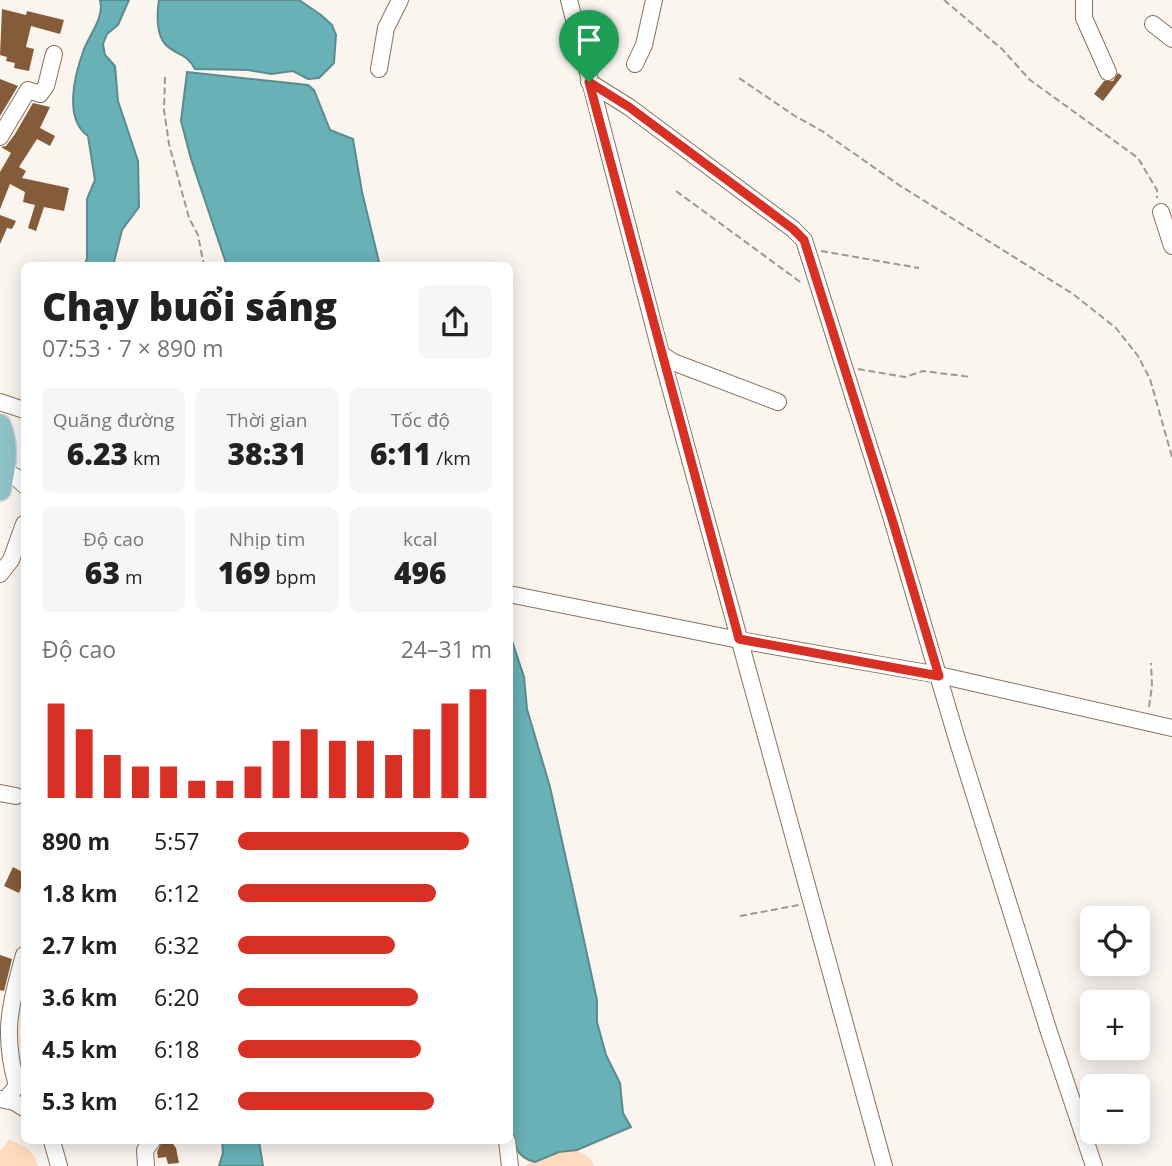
<!DOCTYPE html>
<html lang="vi">
<meta charset="utf-8">
<style>
:root{--surface:#fff;--page:#f6f6f6;--text:#222;--muted:#767676;--accent:#d93025}
body{margin:0;font-family:"Open Sans",sans-serif;background:var(--page);color:var(--text);height:100vh;display:flex;flex-direction:column;font-size:26px;white-space:nowrap}
*{box-sizing:border-box;margin:0}
p{font-size:23px;color:var(--muted)}
.icon{flex:none;width:38px;height:38px;fill:none;stroke:currentColor;stroke-width:2;stroke-linecap:round;stroke-linejoin:round}
.map{position:relative;flex:1;overflow:hidden}
.side{position:absolute;left:21px;top:262px;width:492px;height:882px;display:flex;flex-direction:column;background:var(--surface);border-radius:10px;box-shadow:0 4px 18px #0003}
.side>*{flex:none}
.fabs{position:absolute;left:1080px;top:906px;display:grid;gap:14px}
.fabs a{display:grid;place-items:center;width:70px;height:70px;border-radius:10px;background:var(--surface);box-shadow:0 4px 18px #0003;font-size:35px}
.pin{position:absolute;display:grid;place-items:center;width:60px;height:60px;color:#fff;margin:-72px -30px;border-radius:50% 50% 50% 0;rotate:-45deg;box-shadow:0 0 7px #0007}
.pin .icon{rotate:45deg}
.round{display:grid;place-items:center;flex:none;width:74px;height:74px;border-radius:10px;background:var(--page)}
.headline{display:flex;align-items:center;justify-content:space-between;height:119px;padding:0 21px}
h1{font-size:38px;font-weight:800;line-height:52px}
.figures{display:grid;grid-template-columns:repeat(3,1fr);gap:10px;height:119px;padding:7px 21px}
.figures div{display:grid;align-content:center;border-radius:10px;background:var(--page);text-align:center}
.figures b{font-size:30px;font-weight:800}
.figures small{font-size:19px;font-weight:400}
.figures p{font-size:19px}
.chart{height:196px;padding:14px 21px}
.chart p{display:flex;justify-content:space-between}
.chart svg{width:100%;height:126px;margin-top:7px;stroke:var(--accent);stroke-width:6}
ul{padding:0 21px;list-style:none;font-size:23px}
li{display:grid;grid-template-columns:112px 84px 1fr;align-items:center;height:52px}
li i{height:18px;border-radius:9px;background:var(--accent)}
.map>svg:first-child{display:block}
</style>
<div class="map">
<svg width="1172" height="1166" viewBox="0 0 1172 1166">
<rect width="100%" height="100%" fill="#fbf5f0"/>
<g fill="#ffdbbf">
<path d="M9,1140c16,5 24,10 29,26h-38v-15z"/>
<path d="M576,1150l14,8 4,8h-68c10,-12 35,-13 50,-16z"/>
</g>
<g fill="#68b1b7" stroke="#5b8b8c" stroke-width="2">
<path d="M100,0h29l-11,25 -11,9 -4,10 2,11 10,11 3,35 20,60 1,46 -17,23 -9,36h-28l2,-8v-59l8,-19 -7,-44c-24,-17 -14,-59 -5,-84 5,-16 22,-34 17,-52z"/>
<path d="M299,0l22,15 11,10 4,10 -2,28 -15,15 -11,1 -15,-8 -22,3 -23,-4 -53,-1c-8,-16 -20,-14 -30,-25 -9,-10 -8,-32 -6,-44z"/>
<polygon points="187,72 308,85 314,90 330,130 353,139 362,192 380,266 227,266 191,159 181,121"/>
<path d="M509,632l15,45 3,32 23,78 25,112 22,101v22l9,33 14,28 3,30 8,14 -54,23 -18,2 -24,10c-20,-4 -23,-22 -26,-39z"/>
<polygon points="222,1141 259,1141 263,1166 219,1166 223,1153"/>
</g>
<g fill="#855c39">
<polygon points="2,9 26,15 27,11 64,20 60,34 31,26 26,47 34,49 29,71 14,68 15,63 6,61 7,57 0,55"/>
<polygon points="1118,73 1122,76 1103,101 1094,94 1104,81 1113,81"/>
<polygon points="0,79 18,86 0,116"/>
<polygon points="33,103 50,107 40,128 55,136 50,146 37,139 19,167 26,171 22,178 69,188 64,211 44,207 36,231 28,228 35,205 23,202 25,192 10,184 0,209 0,172 11,153 1,147 6,146 15,134"/>
<polygon points="0,215 16,221 12,229 7,228 0,244"/>
<polygon points="13,867 24,873 24,880 19,893 4,886"/>
<polygon points="0,955 12,959 4,991 0,990"/>
<polygon points="162,1141 171,1141 176,1148 179,1163 168,1164 166,1157 158,1158 157,1152"/>
</g>
<g fill="none" stroke-linecap="round" stroke-linejoin="round">
<defs>
<g id="minor">
<polyline points="569,0 661,354 884,1166"/>
<polyline points="1084,0 1084,18 1108,72"/>
<polyline points="1153,24 1172,39"/>
<polyline points="635,64 644,45 654,0"/>
<polyline points="379,69 386,28 400,0"/>
<polyline points="589,82 629,107 793,229 804,240 892,519 956,736 1049,1032 1094,1166"/>
<polyline points="0,137 28,90 40,94 46,86 54,54"/>
<polyline points="1161,212 1172,246"/>
<polyline points="661,354 673,362 778,402"/>
<polyline points="0,402 24,410"/>
<polyline points="4,471 16,477 24,485"/>
<polyline points="0,574 11,560 24,524"/>
<polyline points="509,594 739,640 939,675 1172,728"/>
<polyline points="0,793 16,796"/>
<polyline points="0,1099 14,1102 24,1108"/>
<path d="M6,1099l11,-13c-15,-53 -7,-80 7,-131"/>
<polyline points="52,1141 59,1166"/>
<polyline points="507,1141 510,1166"/>
<polyline points="146,1166 145,1150 152,1141"/>
</g>
<path id="major" d="M0,425c9,21 5,43 0,65"/>
</defs>
<use href="#minor" stroke="#8c715c" stroke-width="18"/>
<use href="#major" stroke="#d5d2d0" stroke-width="24"/>
<g stroke="#a09790" stroke-width="2" stroke-dasharray="7 3.5" stroke-linecap="butt">
<polyline points="944,0 1002,49 1030,80 1138,158 1157,190 1157,198"/>
<polyline points="165,77 164,110 169,144 189,218 198,235 204,266"/>
<polyline points="739,78 795,116 822,131 899,185 1073,294 1116,328 1138,356 1150,379 1172,457"/>
<polyline points="676,191 803,284"/>
<polyline points="821,251 919,268"/>
<polyline points="858,369 905,377 923,371 971,377"/>
<polyline points="1149,707 1152,686 1151,663"/>
<polyline points="740,916 799,905"/>
</g>
<use href="#minor" stroke="#fff" stroke-width="16"/>
<use href="#major" stroke="#8ec3c7" stroke-width="21"/>
</g>
<g fill="none" stroke-linecap="round" stroke-linejoin="round">
<defs>
<polygon id="route" points="589,82 629,107 793,229 804,240 892,519 939,676 739,639"/>
</defs>
<use href="#route" stroke="#fff" stroke-width="14"/>
<use href="#route" stroke="#d93025" stroke-width="9"/>
</g>
</svg>
<div class="fabs">
<a><svg class="icon" aria-label="locate" viewBox="0 0 24 24"><circle cx="12" cy="12" r="6"/><path d="M12 2v4M12 18v4M2 12h4M18 12h4"/></svg></a>
<a>+</a>
<a>−</a>
</div>
<div class="pin" style="left:589px;top:82px;background:#1e9e55"><svg class="icon" aria-label="arrive" viewBox="0 0 24 24"><path d="M6 21V4h12l-3 4 3 4H6"/></svg></div>
<section class="side">
<div class="headline"><div><h1>Chạy buổi sáng</h1><p>07:53 · 7 × 890 m</p></div><a class="round"><svg class="icon" aria-label="share" viewBox="0 0 24 24"><path d="M12 15V3M7 8l5-5 5 5M5 13v7h14v-7"/></svg></a></div>
<div class="figures">
<div><p>Quãng đường</p><b>6.23<small> km</small></b></div>
<div><p>Thời gian</p><b>38:31</b></div>
<div><p>Tốc độ</p><b>6:11<small> /km</small></b></div>
</div>
<div class="figures">
<div><p>Độ cao</p><b>63<small> m</small></b></div>
<div><p>Nhịp tim</p><b>169<small> bpm</small></b></div>
<div><p>kcal</p><b>496</b></div>
</div>
<div class="chart"><p><span>Độ cao</span>24–31 m</p>
<svg viewBox="0 0 160 44" preserveAspectRatio="none"><path d="M5 44V11M15 44V20M25 44V29M35 44V33M45 44V33M55 44V38M65 44V38M75 44V33M85 44V24M95 44V20M105 44V24M115 44V24M125 44V29M135 44V20M145 44V11M155 44V6"/></svg>
</div>
<ul>
<li><b>890 m</b>5:57<i style="width:91%"></i></li>
<li><b>1.8 km</b>6:12<i style="width:78%"></i></li>
<li><b>2.7 km</b>6:32<i style="width:62%"></i></li>
<li><b>3.6 km</b>6:20<i style="width:71%"></i></li>
<li><b>4.5 km</b>6:18<i style="width:72%"></i></li>
<li><b>5.3 km</b>6:12<i style="width:77%"></i></li>
</ul>
</section>
</div>
